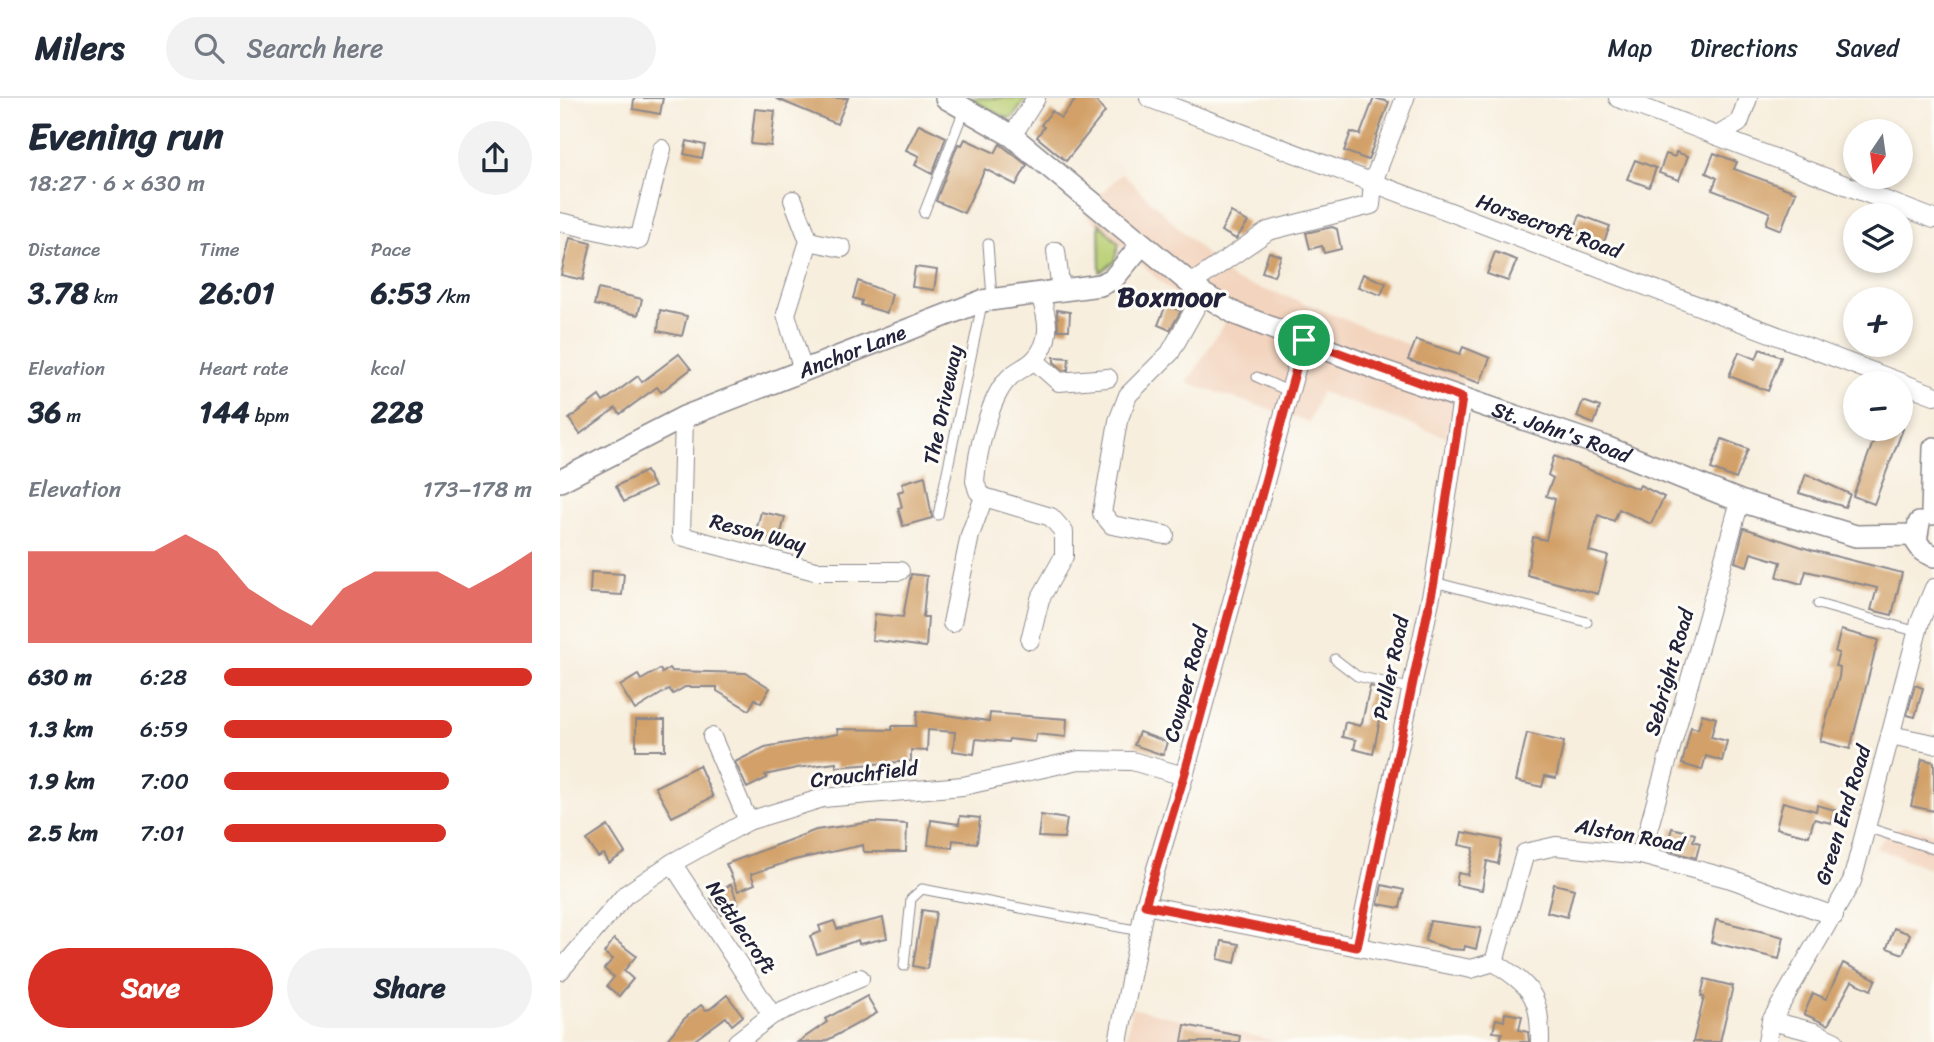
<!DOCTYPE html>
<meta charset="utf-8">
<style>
:root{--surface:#fff;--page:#f2f2f3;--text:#1f2937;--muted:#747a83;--line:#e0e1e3;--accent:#d93025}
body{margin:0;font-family:Sriracha,sans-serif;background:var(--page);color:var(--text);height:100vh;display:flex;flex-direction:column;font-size:26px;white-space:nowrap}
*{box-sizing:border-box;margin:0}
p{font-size:23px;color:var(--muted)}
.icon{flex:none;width:38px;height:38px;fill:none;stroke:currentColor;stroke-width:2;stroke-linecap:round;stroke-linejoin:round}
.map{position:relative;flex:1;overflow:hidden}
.details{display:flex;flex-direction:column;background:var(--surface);width:560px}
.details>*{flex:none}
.needle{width:46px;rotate:193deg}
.fabs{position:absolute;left:1283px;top:21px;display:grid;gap:14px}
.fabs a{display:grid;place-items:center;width:70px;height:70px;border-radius:50%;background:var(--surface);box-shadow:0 4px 10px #0003;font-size:35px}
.pin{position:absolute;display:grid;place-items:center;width:60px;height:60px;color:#fff;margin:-30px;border:4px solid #fff;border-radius:50%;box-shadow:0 2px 7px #0007}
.round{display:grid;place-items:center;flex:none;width:74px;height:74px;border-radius:37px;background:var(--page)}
.headline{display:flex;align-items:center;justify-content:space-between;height:119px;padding:0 28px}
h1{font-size:38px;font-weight:700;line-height:52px}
.figures{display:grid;grid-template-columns:repeat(3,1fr);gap:10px;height:119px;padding:7px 28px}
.figures div{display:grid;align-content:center}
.figures b{font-size:30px;font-weight:700}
.figures small{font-size:19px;font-weight:400}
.figures p{font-size:19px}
.chart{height:196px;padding:14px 28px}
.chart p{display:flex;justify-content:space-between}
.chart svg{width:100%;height:126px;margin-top:7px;fill:var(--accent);opacity:.7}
.button{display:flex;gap:14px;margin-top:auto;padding:14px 28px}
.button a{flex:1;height:80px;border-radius:42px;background:var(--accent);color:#fff;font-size:28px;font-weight:700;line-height:80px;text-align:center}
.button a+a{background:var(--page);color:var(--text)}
ul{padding:0 28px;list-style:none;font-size:23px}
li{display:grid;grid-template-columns:112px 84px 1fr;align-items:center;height:52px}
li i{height:18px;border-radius:9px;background:var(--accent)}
header{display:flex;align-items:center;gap:42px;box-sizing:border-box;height:98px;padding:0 35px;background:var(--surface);border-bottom:2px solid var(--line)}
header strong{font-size:33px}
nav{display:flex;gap:38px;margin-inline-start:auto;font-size:24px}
.search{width:490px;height:63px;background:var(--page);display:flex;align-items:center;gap:18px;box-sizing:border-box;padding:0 24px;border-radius:38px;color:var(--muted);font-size:26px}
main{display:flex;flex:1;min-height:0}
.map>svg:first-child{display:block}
</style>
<header>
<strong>Milers</strong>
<div class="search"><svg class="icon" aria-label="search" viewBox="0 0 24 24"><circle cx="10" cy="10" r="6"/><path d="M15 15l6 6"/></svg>Search here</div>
<nav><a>Map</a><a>Directions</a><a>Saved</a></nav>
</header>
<main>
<section class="details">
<div class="headline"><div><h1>Evening run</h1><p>18:27 · 6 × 630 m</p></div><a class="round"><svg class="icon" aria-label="share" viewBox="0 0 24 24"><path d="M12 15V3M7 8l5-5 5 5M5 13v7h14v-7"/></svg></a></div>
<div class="figures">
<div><p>Distance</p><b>3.78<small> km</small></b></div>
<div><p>Time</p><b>26:01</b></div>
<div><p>Pace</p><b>6:53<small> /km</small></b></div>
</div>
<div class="figures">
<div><p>Elevation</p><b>36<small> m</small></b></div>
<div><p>Heart rate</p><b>144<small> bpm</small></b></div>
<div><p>kcal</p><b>228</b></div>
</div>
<div class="chart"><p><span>Elevation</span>173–178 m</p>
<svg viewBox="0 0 160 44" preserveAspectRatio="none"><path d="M0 44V12L10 12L20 12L30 12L40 12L50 6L60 12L70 25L80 32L90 38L100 25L110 19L120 19L130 19L140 25L150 19L160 12V44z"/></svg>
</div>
<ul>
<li><b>630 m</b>6:28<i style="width:100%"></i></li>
<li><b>1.3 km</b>6:59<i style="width:74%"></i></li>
<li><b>1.9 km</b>7:00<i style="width:73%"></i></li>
<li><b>2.5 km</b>7:01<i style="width:72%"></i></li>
</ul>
<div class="button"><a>Save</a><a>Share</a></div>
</section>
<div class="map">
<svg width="1374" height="944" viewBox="0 0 1374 944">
<rect width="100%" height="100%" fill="#fdfcf7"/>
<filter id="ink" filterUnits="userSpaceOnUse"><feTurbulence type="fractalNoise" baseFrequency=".0143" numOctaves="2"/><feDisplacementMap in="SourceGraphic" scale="14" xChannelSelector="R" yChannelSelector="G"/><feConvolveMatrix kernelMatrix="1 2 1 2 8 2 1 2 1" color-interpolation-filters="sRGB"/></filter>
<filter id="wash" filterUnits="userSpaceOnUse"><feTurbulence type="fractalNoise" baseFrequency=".00686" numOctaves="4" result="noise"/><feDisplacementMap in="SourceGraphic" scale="28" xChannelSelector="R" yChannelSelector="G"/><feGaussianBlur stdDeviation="1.57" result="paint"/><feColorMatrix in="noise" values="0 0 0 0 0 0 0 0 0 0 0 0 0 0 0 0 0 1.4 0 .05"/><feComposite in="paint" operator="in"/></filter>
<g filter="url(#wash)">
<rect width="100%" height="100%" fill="#f7eedd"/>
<g fill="#f3d4be">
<polygon points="562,75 673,182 731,200 906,270 886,339 761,294 749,324 627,285 668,219 619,200 523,114"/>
<polygon points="1345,728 1374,735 1374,772 1316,750 1327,736"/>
<polygon points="572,910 719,944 566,944"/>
</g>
<g fill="#bacf74" stroke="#6e7858" stroke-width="2">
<polygon points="408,0 467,0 453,19 446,20"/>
<polygon points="539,125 559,146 554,164 540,174"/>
</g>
<g id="blocks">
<g fill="#d2a067">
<polygon points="74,0 103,0 100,16 73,11"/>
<polygon points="215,0 288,0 277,26"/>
<polygon points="517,0 536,3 545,14 506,63 477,39 484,29 481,27 492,13 501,20"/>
<polygon points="814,0 829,4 808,62 784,53 791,34 800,37"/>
<polygon points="195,11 215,13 211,48 191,46"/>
<polygon points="359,26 386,39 372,76 355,67 359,58 346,52"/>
<polygon points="405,41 435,55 440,46 467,67 456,87 425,71 404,115 376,103 398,46 402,47"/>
<polygon points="127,43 145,47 142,60 124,56"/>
<polygon points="1116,54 1128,58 1119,82 1099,75 1106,56 1115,59"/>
<polygon points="1154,55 1177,64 1174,71 1236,94 1221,132 1206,126 1210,114 1152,92 1157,80 1146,75"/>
<polygon points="1075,62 1096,70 1089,89 1067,81"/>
<polygon points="671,114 688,124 676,141 661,133"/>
<polygon points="1020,117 1050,128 1043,146 1013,135"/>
<polygon points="772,129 777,131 781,151 764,155 762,148 750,151 746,135"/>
<polygon points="10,140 31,145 23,182 1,177"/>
<polygon points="709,154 721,158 714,178 702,174"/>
<polygon points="935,154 957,162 948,183 927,176"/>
<polygon points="355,169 377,172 374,192 352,189"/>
<polygon points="803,176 826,185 821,197 798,189"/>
<polygon points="298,183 332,196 327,215 301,207 302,203 293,200"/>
<polygon points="38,191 82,201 78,217 34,207"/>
<polygon points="606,207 621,213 610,232 598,227"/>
<polygon points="100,212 127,218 122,238 98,233"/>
<polygon points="497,212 510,214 509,232 498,232"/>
<polygon points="856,242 900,256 903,249 930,260 920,285 848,262"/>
<polygon points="1200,251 1221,259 1208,293 1169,278 1179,254 1196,261"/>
<polygon points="119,256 131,271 101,294 97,289 60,316 56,310 20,336 9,321 39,298 43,304 78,278 82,284"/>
<polygon points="494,259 509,260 508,272 503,272 494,264"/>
<polygon points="1023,303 1040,309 1034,326 1017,319"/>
<polygon points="1318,331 1343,331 1314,406 1293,398"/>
<polygon points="1162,341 1188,351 1176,381 1151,371"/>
<polygon points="994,358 1078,391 1080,387 1104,399 1091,426 1059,411 1054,423 1038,417 1029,453 1048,458 1038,496 967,477 973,439 986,442 995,401 986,398 993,380 988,377"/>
<polygon points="86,373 94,389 64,404 56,388"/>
<polygon points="1246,376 1290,396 1285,409 1239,395"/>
<polygon points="365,378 372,420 343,428 338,410 342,409 338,394 344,392 342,385"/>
<polygon points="201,414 225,419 219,443 195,437"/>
<polygon points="1184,430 1251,452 1342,475 1332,517 1311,512 1317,490 1246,473 1242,486 1217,479 1221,464 1191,455 1187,468 1175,464"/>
<polygon points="31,474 64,476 62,497 30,495"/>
<polygon points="351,476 367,478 363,519 368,519 366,549 312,542 315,516 343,519"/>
<polygon points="1281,532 1318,542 1290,651 1260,643 1279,579 1280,569 1275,568 1279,555 1275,554"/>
<polygon points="110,570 112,573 186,575 210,590 201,605 195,601 189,612 157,593 157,589 125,589 113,596 109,591 75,612 60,588 78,577 81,582 100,571 102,575"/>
<polygon points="1355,587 1363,590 1355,619 1347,617"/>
<polygon points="810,588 826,592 813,656 794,651 796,642 782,639 785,624 800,628 802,625"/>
<polygon points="357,613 429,623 430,615 507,621 506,639 476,636 475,644 449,641 448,644 416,641 414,656 393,653 395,634 368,632 367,653 351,652 351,663 276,669 276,665 237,670 205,677 207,680 187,690 175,664 205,649 278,636 277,631 332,632 332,628 356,628"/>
<polygon points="1142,616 1156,620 1151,639 1167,643 1162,663 1146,658 1142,672 1122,666 1131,629 1138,631"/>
<rect x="76" y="622" width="29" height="30"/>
<polygon points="579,634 607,644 603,657 574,647"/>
<polygon points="967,635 1004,644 996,680 985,678 982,689 956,683"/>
<polygon points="1362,661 1374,664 1374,713 1351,708"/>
<polygon points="139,667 153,699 112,719 95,689"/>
<polygon points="1223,704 1256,713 1257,707 1275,712 1271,725 1254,721 1249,738 1216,730"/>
<polygon points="481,717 507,721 504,740 478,739"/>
<polygon points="400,718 420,720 417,745 393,742 392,750 368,747 371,722 399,726"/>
<polygon points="312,724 347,726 346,754 304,754 303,747 234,762 191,776 195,786 178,793 166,766 256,732"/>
<polygon points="48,728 65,755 49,765 44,756 38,759 27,742"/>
<polygon points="1112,730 1135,736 1133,743 1140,745 1136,760 1106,752"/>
<polygon points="902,734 942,742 938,766 927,763 922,792 896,787 898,775 908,777 914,750 899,747"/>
<polygon points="171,786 178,806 162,817 151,800"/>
<polygon points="994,786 1014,791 1007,819 987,814"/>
<polygon points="822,787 844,792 840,810 818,806"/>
<polygon points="362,812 376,814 367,871 353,868"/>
<polygon points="323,820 327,840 299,846 298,842 257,856 250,838 261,834 259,828 274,823 277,831"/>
<polygon points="1156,822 1224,839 1219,861 1151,844"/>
<polygon points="870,823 921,830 916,851 905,848 904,852 890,851 865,843"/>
<polygon points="1334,830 1350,836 1343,856 1327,850"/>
<polygon points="54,841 76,858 64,873 73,881 59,898 47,888 54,879 44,871 53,861 44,855"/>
<polygon points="662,843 679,846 675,865 658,861"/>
<polygon points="1283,865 1316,881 1311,892 1292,883 1268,927 1244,916 1253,895 1266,901"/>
<polygon points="1145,881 1173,888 1160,944 1133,944 1144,899 1141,898"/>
<polygon points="167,897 183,918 172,927 166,919 132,944 105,944 124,921 141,907 146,912 150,911"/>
<polygon points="307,898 317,915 264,944 238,944 267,924 265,921"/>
<polygon points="945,915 962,918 959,932 968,934 969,944 940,944 942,935 933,934 936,921 944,923"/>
<polygon points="625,927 680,938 679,944 622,944"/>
</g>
</g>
</g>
<g filter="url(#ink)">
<use href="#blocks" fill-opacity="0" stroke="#8c888c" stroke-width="2"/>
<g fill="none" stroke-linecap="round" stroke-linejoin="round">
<defs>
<g id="service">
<polyline points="364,115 404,12"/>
<polyline points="428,146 432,200"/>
<polyline points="697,279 730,294"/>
<polyline points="378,417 422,206"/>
<polyline points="874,484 1027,524"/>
<polyline points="1258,506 1358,534"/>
<polyline points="775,561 797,578 849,590"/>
<polyline points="1306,729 1374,751"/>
<polyline points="344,868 351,801 362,791 580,833"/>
</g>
<g id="minor">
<polyline points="589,0 1374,297"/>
<polyline points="1058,0 1374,121"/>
<polyline points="452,38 476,0"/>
<polyline points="1157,38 1179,25 1188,0"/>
<polyline points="233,102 249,143 226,216 243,273"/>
<polyline points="0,124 79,142 102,51"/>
<polyline points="249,143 282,150"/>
<polyline points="496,153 501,193"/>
<polyline points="631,186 708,133 811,107 813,84 845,0"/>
<polyline points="474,262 499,284 548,280"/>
<polyline points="124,319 121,438 255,473 340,473"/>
<polyline points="605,437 552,427 542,415 558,323 568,297 610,255 643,196"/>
<polyline points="392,525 410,437 424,399"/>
<path d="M470,542l10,-41 24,-43v-24l-13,-15 -67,-20 -6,-6 -3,-10c2,-27 14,-83 33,-102 7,-8 19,-12 26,-19 19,-19 14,-42 6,-65"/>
<polyline points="1330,637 1374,646"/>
<polyline points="152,639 188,723"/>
<polyline points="1081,757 1180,403"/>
<polyline points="112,765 212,917"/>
<polyline points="585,807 911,871 934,864"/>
<polyline points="797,849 874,484 902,300"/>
<polyline points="934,864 965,755 996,748 1081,757 1171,781 1274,818"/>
<path d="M934,864c38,25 46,33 46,80"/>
<polyline points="0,873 65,797 112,765 188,723 263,700 403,688 519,662 572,663 624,678"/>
<polyline points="1211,923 1254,934 1275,944"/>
<polyline points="177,944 212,917 300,880"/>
<polyline points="558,944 585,807 624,678 744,242"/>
<polyline points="1207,944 1211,923 1292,783 1360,524 1374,490"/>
</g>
<g id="tertiary">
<path id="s1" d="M386,0l66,38 191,158 33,20 144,56 223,76 137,55 116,35 59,-1"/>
<path id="s2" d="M0,383l124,-64 298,-116 118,-16 13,-6 29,-35"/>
<polyline points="1372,416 1374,350"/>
<polyline points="1359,425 1356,443 1363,453 1374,458"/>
</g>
</defs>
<use href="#service" stroke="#8c888c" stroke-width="11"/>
<use href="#minor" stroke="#8c888c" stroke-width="20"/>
<use href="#tertiary" stroke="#8c888c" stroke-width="24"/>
<use href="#service" stroke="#fff" stroke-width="9"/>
<use href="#minor" stroke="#fff" stroke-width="18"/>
<use href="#tertiary" stroke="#fff" stroke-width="21"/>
</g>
</g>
<g fill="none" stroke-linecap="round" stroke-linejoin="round" filter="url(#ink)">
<defs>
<polygon id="route" points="744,242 902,300 874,484 797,849 585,807 624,678"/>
</defs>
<use href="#route" stroke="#fff" stroke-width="14"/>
<use href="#route" stroke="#d93025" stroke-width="9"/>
</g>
<g text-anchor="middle" stroke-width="6" stroke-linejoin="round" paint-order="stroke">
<g font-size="21" fill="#22223b" stroke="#fdfcf7">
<text transform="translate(989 128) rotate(20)" y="7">Horsecroft Road</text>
<text dy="7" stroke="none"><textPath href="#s2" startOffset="320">Anchor Lane</textPath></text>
<text transform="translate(383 307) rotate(-78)" y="7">The Driveway</text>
<text dy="7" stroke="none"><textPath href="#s1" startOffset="709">St. John's Road</textPath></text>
<text transform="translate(198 435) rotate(15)" y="7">Reson Way</text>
<text transform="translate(831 570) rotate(-78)" y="7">Puller Road</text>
<text transform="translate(1109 574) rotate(-74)" y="7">Sebright Road</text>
<text transform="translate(626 586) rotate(-75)" y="7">Cowper Road</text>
<text transform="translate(304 676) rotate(-7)" y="7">Crouchfield</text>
<text transform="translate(1283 717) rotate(-73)" y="7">Green End Road</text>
<text transform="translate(1070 737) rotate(10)" y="7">Alston Road</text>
<text transform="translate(181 829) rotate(56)" y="7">Nettlecroft</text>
</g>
<g font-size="28" font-weight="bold" fill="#22223b" stroke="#fdfcf7">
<text x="611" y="208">Boxmoor</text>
</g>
</g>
</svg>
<div class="fabs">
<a><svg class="needle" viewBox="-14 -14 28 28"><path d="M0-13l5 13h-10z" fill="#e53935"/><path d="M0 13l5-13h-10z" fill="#747a83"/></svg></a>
<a><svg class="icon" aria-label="layers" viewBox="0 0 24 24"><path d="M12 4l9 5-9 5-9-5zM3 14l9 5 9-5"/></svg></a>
<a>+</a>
<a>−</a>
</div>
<div class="pin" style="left:744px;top:242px;background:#1e9e55"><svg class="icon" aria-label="arrive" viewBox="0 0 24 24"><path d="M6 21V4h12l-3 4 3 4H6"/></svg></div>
</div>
</main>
